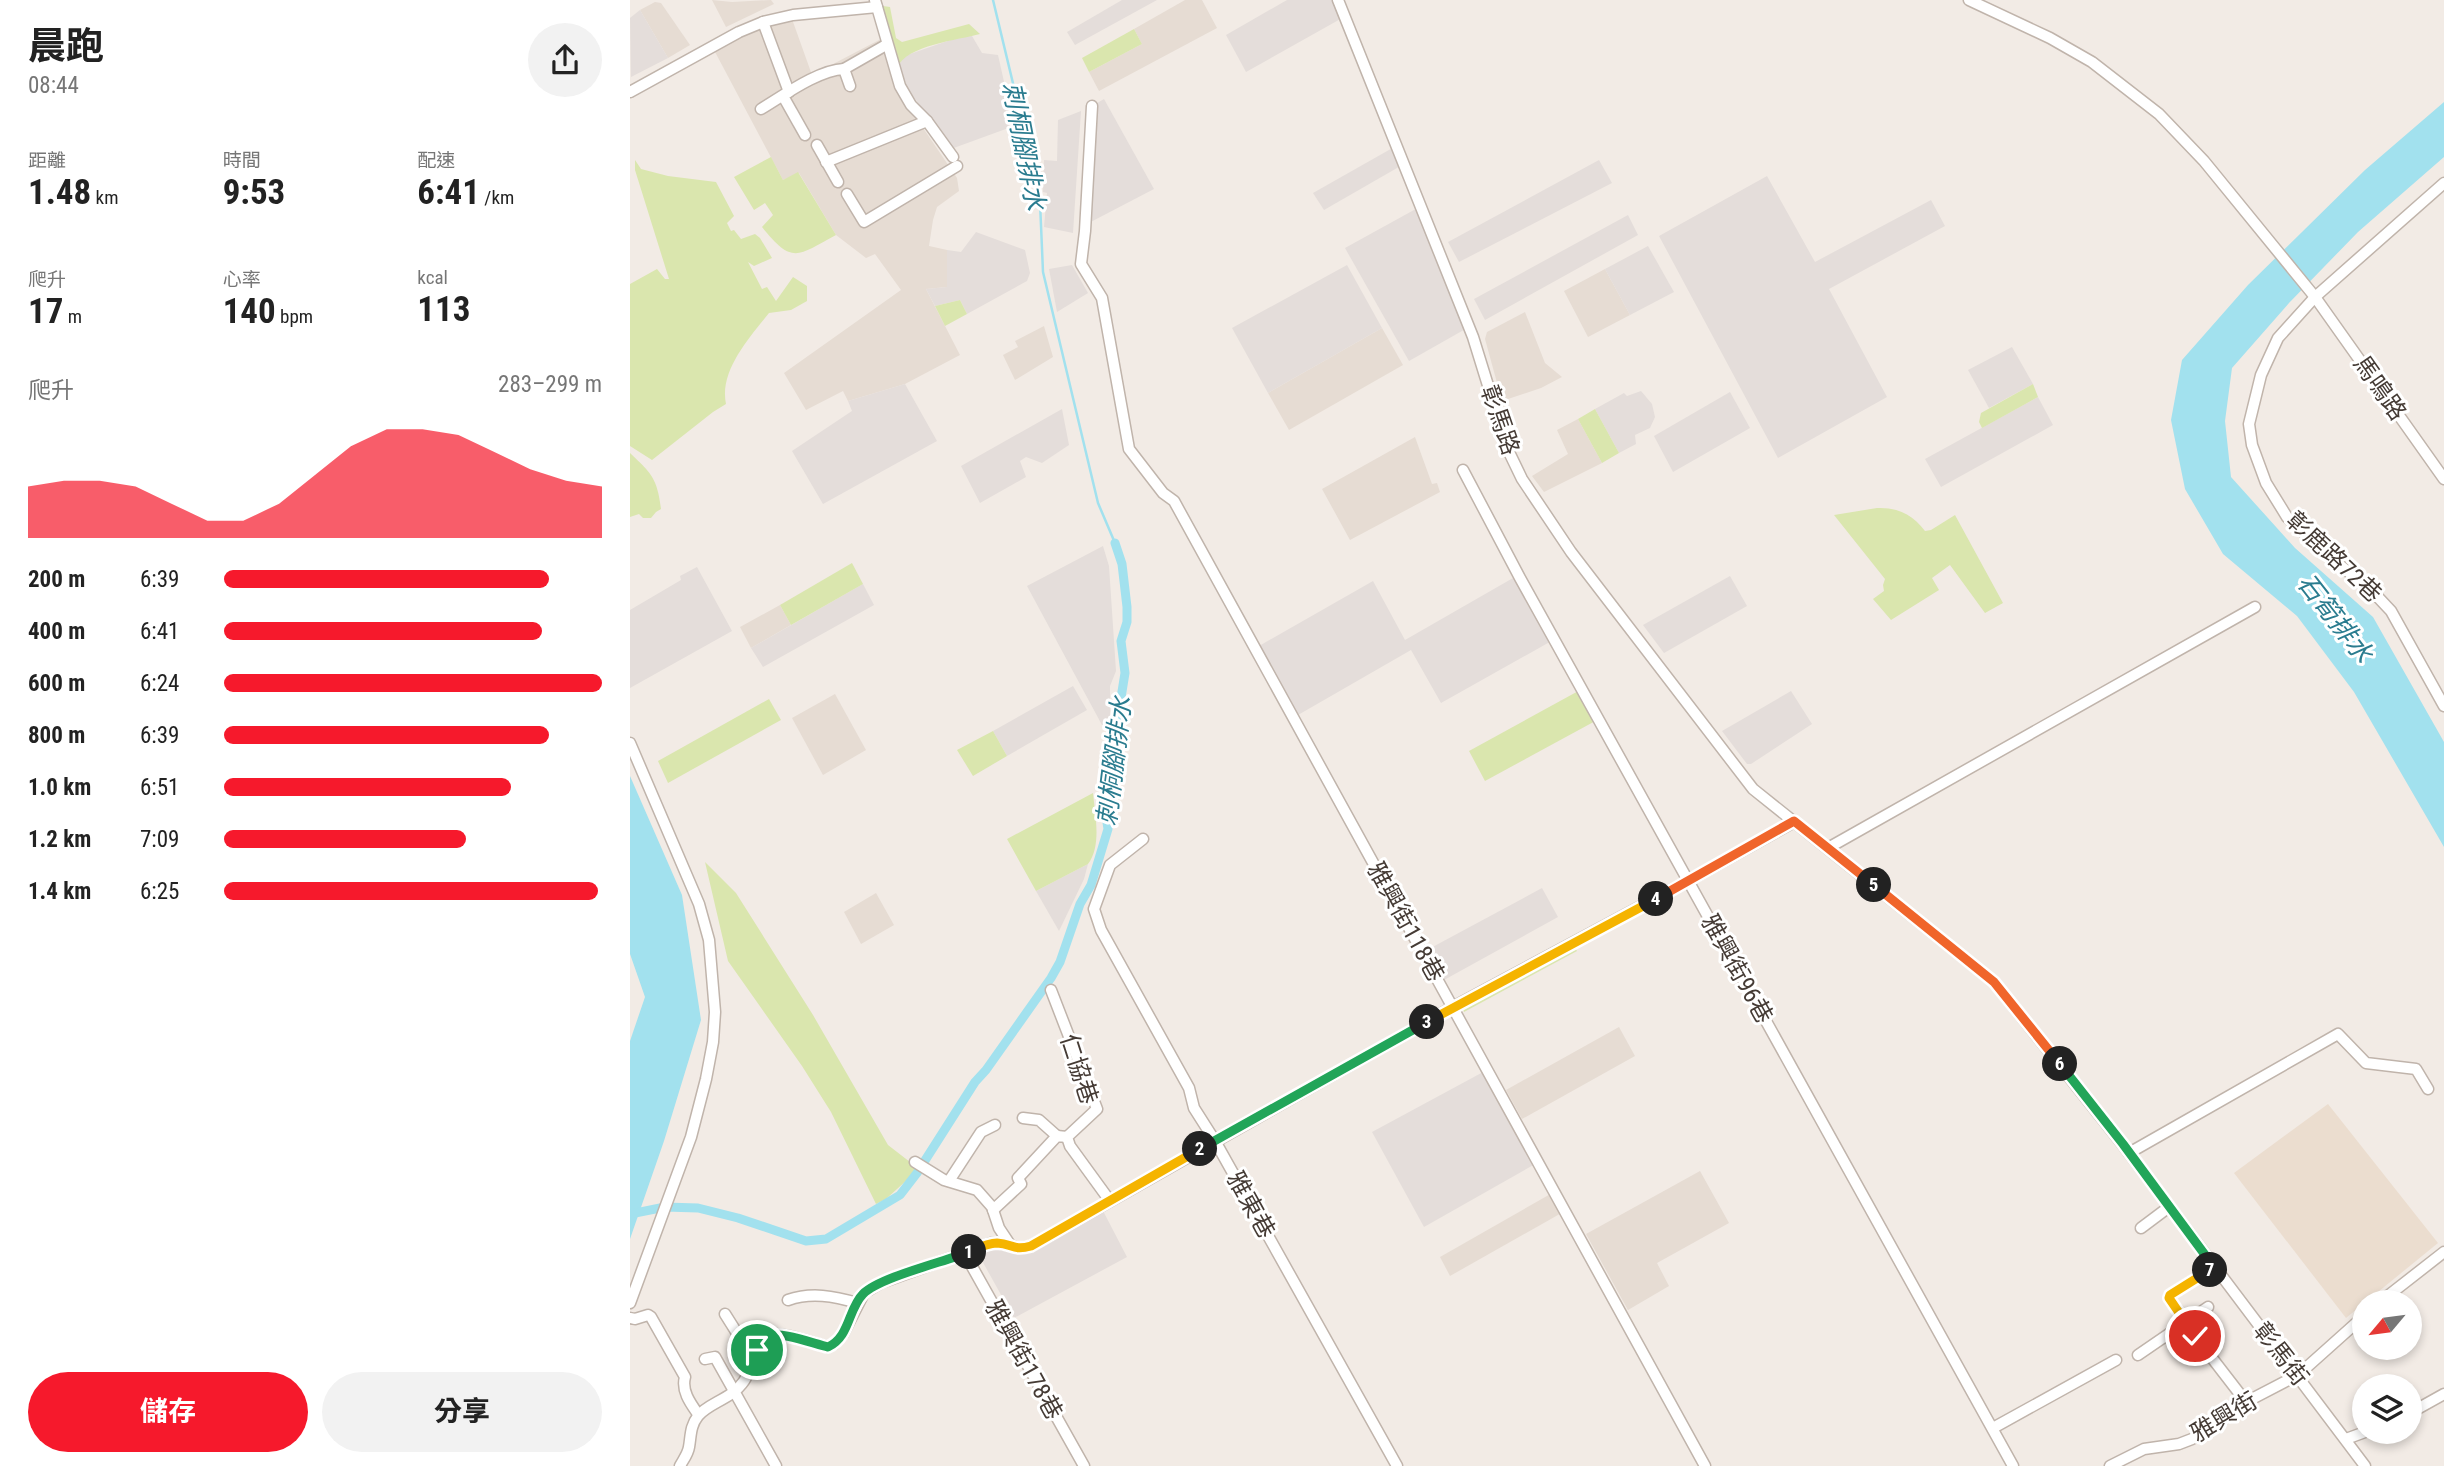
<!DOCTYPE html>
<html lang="zh-TW">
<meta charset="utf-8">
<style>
:root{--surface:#fff;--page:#f2f2f2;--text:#222;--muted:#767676;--accent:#f6192c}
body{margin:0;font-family:"Roboto Condensed","Noto Sans TC",sans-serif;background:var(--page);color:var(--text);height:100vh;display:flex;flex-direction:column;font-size:26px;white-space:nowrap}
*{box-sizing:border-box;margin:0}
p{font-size:23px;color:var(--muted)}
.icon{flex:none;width:38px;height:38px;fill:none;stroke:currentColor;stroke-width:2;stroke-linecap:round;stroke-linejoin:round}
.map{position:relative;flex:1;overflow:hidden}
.sheet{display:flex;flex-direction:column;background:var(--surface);width:630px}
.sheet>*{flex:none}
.needle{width:46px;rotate:241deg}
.tools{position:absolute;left:1722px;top:1290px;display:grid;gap:14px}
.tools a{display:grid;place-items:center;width:70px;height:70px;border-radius:50%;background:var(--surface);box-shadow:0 4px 10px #0003;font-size:35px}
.pin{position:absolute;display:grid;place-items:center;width:60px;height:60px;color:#fff;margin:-30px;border:4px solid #fff;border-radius:50%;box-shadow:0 2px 7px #0007}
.km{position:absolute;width:35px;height:35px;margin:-18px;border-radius:50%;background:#222;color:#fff;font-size:19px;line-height:35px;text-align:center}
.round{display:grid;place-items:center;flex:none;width:74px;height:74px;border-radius:37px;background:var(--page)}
.headline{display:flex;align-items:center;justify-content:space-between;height:119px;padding:0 28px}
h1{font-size:38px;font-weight:700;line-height:52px}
.stats{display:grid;grid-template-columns:repeat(3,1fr);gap:10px;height:119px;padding:7px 28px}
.stats div{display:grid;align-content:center}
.stats b{font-size:35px;font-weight:700}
.stats small{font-size:19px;font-weight:400}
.stats p{font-size:19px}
.chart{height:196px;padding:14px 28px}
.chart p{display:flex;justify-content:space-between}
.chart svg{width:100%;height:126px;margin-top:7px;fill:var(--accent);opacity:.7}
.button{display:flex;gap:14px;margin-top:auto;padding:14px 28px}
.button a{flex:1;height:80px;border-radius:42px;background:var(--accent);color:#fff;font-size:28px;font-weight:700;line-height:80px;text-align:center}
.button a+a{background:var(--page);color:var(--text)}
ul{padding:0 28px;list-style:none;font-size:23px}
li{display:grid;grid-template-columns:112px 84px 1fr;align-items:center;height:52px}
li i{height:18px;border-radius:9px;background:var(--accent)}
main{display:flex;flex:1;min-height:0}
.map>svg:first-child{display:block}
</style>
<main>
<section class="sheet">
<div class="headline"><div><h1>晨跑</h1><p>08:44</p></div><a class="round"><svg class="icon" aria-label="share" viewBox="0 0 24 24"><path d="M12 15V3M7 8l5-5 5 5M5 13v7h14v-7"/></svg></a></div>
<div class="stats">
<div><p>距離</p><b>1.48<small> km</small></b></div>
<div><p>時間</p><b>9:53</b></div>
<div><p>配速</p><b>6:41<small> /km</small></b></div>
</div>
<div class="stats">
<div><p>爬升</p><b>17<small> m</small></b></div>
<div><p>心率</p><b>140<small> bpm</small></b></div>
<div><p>kcal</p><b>113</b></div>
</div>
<div class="chart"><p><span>爬升</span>283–299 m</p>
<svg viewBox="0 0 160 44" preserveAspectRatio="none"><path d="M0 44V26L10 24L20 24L30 26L40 32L50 38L60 38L70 32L80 22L90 12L100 6L110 6L120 8L130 14L140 20L150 24L160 26V44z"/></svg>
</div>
<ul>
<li><b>200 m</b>6:39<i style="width:86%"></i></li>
<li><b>400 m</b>6:41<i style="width:84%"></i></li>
<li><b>600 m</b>6:24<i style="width:100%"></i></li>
<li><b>800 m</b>6:39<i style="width:86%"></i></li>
<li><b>1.0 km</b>6:51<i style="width:76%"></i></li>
<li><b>1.2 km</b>7:09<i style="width:64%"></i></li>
<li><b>1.4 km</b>6:25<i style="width:99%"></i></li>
</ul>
<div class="button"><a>儲存</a><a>分享</a></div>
</section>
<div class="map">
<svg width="1814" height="1466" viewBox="0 0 1814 1466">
<rect width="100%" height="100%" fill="#f2ebe5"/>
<g fill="#e6dcd3">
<polygon points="82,0 102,2 141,0 144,4 96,27"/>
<polygon points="555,0 572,0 587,28 469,91 459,72 512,44 504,29"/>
<polygon points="25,2 31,3 60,45 38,58 10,10"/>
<polygon points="162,19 182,75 251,39 266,88 327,178 329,191 307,207 303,220 299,246 317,250 317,287 296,289 330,355 275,384 218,401 213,391 176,410 154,373 271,290 245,254 236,258 206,235 169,173 153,180 84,50 129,23"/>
<polygon points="975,269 1000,315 958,337 934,291"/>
<polygon points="895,312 915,363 932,377 911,388 872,401 855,339 857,332"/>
<polygon points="414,326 423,357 385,380 373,355 388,347 385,341"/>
<polygon points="752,328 773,365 659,430 638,393"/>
<polygon points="948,419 972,463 914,492 902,476 938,454 927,430"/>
<polygon points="785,437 802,484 807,483 810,492 720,540 692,489"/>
<polygon points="150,605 161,625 121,648 110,627"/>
<polygon points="205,694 236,750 193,775 162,718"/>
<polygon points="246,893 264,925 231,944 214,912"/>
<polygon points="989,1027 1005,1056 892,1119 876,1090"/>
<polygon points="1070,1171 1099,1223 1027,1263 1039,1286 998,1310 956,1234"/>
<polygon points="924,1192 935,1211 820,1276 810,1257"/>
</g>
<g fill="#e4ddda">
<polygon points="492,0 527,0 445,45 437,32"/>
<polygon points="657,0 707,0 714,17 616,72 596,35"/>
<polygon points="10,10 38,58 1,77 0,18"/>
<polygon points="342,36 352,53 368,55 384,126 321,149 278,89 267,68 270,61 277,55 329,37"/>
<polygon points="474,99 524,189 453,226 464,105"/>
<polygon points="451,111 443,233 414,227 417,193 413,192 414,160 427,161 428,120"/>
<polygon points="766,146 774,164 694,210 683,193"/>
<polygon points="969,160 982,183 829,262 818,242"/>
<polygon points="1137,176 1185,262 1301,200 1315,226 1199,289 1257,397 1148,458 1029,236"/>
<polygon points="793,205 839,327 779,361 715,248"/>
<polygon points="998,215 1008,235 855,320 844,299"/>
<polygon points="346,232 395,250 400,273 397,281 337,314 330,300 305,306 296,289 317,287 317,250 331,252"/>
<polygon points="1018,246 1044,292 1000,315 975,269"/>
<polygon points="442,265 458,293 427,312 419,269"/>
<polygon points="717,265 752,328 638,393 602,328"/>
<polygon points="1382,347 1403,384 1359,408 1338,370"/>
<polygon points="275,384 307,441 193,504 162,451 222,411 218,401"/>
<polygon points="1011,391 1022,404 1025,417 1020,428 1005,435 1006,444 989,453 965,409 994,393 997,396"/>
<polygon points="1100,392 1120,428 1043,472 1024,436"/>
<polygon points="1408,397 1423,425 1311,487 1295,459"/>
<polygon points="432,409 439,445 412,463 396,457 390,461 396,477 350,503 331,466"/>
<polygon points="473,546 479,566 486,671 480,686 480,726 472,725 397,586"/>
<polygon points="67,567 102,631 0,688 0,610 51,580 50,576"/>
<polygon points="890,574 925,639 811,703 781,650 668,715 629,646 743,581 775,640"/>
<polygon points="1100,576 1117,606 1034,653 1013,625"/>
<polygon points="233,584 244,605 133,667 121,648"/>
<polygon points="443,686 457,710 377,756 363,731"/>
<polygon points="1161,691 1182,724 1121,764 1117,764 1092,731"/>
<polygon points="458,864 454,879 429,931 406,891"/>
<polygon points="912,888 928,917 814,980 797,950"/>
<polygon points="855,1071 907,1163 794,1227 742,1132"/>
<polygon points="470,1205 497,1257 384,1318 346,1250 361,1242 397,1246"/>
</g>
<polygon fill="#ebddcf" points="1698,1104 1808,1243 1716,1318 1604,1173"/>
<g fill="#dae6ae">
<path d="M253,6l7,1 6,31 6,4 67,-18 11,10c-21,6 -74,11 -83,34z"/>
<polygon points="504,29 512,44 459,72 452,58"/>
<path d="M141,157l12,23 15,-8 38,63c-38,20 -43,31 -74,-8l11,-12 -8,-12 -11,7 -20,-33z"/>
<path d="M5,160l6,9 27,7 48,6 18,34 -7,7 4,8 3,-1 7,9 14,-5 5,4 12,20 -18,8 -6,-4 14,27 5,-2 9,14 17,-24 14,9v15l-16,9 -22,3c-20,25 -50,58 -43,91l-13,8 -61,48 -22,-14v-162l27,-15 8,10h4l-34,-109z"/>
<polygon points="330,300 337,314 315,326 305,306"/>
<polygon points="1403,384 1408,397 1352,428 1349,422 1351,413"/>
<polygon points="965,409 989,453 972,463 948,419"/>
<path d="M0,453c22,21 27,25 31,56l-5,3 -5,6h-8l-4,-4 -9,3z"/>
<path d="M1247,508c21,-1 36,7 48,23l6,-1 24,-15 48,88 -18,10 -35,-48 -18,13 7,12 -48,30 -18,-21 11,-8 -1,-6 2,-6 -51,-64z"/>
<polygon points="222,563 233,584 161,625 150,605"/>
<polygon points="952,689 969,719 855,781 839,751"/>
<polygon points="139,699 151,720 38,783 28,761"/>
<polygon points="363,731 377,756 343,776 327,750"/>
<path d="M463,793c2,22 9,52 -5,71l-52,27 -29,-52z"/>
<polygon points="75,862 106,893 183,1015 258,1145 289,1169 256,1199 246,1204 201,1112 172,1066 98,961"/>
<polygon points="943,945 947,951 834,1012 832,1005"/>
</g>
<g fill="#a2e1ee">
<polygon points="1814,102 1814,157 1728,232 1659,303 1602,368 1595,421 1601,477 1665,548 1743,617 1814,742 1814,847 1724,692 1667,616 1593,554 1555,489 1541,420 1552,360 1618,285 1735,170"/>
<polygon points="0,776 52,895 71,1020 34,1141 0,1239 0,1041 15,997 0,954"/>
</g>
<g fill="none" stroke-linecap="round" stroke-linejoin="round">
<polyline stroke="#a2e1ee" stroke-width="2.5" points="363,0 405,175 410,202 413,272 468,503 485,543"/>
<polyline stroke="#a2e1ee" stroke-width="9" points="0,1214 35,1207 68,1208 108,1218 176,1241 196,1239 270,1195 287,1173 345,1082 356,1070 421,978 430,962 450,904 461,885 478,829 474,803 495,673 491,641 497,622 497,607 492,564 485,543"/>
<defs>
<g id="minor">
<polyline points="245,0 270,86 281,105 297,121 323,157"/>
<polyline points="708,0 843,337 878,450 892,479 941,552 1123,789 1364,982 1493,1145 1735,1466"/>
<polyline points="1339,0 1420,38 1462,62 1529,114 1574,161 1685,297 1814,479"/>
<polyline points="133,22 159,92"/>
<polyline points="214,69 256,45"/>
<polyline points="0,92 109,32 133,22 163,15 247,7"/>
<polyline points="153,96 175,135"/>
<polyline points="462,106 455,231 451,264 472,298 499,449 533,493 544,501 1075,1466"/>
<path d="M131,109c22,-13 57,-39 83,-40l6,17"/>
<polyline points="187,145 208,182"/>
<polyline points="196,162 297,121"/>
<polyline points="1814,183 1685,297 1648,338 1631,375 1619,424 1622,445 1636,483 1657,517 1693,551 1745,594 1761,611 1814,706"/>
<polyline points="217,194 234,222 327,166"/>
<polyline points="833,470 890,578 1383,1466"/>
<polyline points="0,743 69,904 79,940 85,1012 83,1042 76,1079 61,1137 0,1303"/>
<polyline points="513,839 480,865 464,909 471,930 559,1088 564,1108 585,1141 767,1466"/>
<polyline points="1198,848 1625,607"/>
<polyline points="421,990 467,1109 437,1137 440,1146 480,1201"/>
<polyline points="393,1118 409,1120 427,1136"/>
<polyline points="1499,1153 1708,1034 1736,1063 1786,1069 1798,1089"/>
<polyline points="285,1162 314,1180 347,1190 362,1207 369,1228 381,1246"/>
<polyline points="319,1181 351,1132 365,1125"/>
<polyline points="363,1210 391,1184 388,1178 427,1136 437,1137"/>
<polyline points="1511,1228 1539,1207"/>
<polyline points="335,1254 454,1466"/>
<path d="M158,1300c23,-8 46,-4 69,3"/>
<polyline points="1750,1302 1814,1252"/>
<polyline points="95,1314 112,1341 127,1350"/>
<path d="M0,1318l5,1 13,-4 3,2 34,60c-4,14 6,27 13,37"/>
<polyline points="1556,1321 1540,1300 1540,1295 1584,1267"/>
<polyline points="1555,1323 1616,1402"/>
<polyline points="1508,1355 1578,1307"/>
<polyline points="75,1359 85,1357 146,1466"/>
<polyline points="1780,1413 1814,1394"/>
<polyline points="1363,1428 1486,1360"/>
<polyline points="1716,1439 1735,1432"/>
<path d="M50,1466c3,-6 8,-12 9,-19 2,-11 1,-21 9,-31 10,-13 34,-17 46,-35 9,-13 10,-41 26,-46 12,-4 45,9 58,12l6,-3 9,-10 21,-41 17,-10 110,-40c17,-1 22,8 40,3l422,-239 235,-126 106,-59"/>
<polyline points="1480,1466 1514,1449 1549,1444 1562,1439 1586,1425 1616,1402 1668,1375 1734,1316"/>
</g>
</defs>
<use href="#minor" stroke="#c0b4ab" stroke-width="13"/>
<use href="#minor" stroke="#fff" stroke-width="10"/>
</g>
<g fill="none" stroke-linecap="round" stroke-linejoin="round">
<defs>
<path id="split-1" d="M127,1350c3,-5 5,-10 10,-13 12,-7 47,7 61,10 22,-10 20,-38 35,-53 17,-17 81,-32 106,-42"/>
<path id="split-2" d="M339,1252c9,-4 19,-9 28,-9 16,1 16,8 34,3l169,-97"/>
<polyline id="split-3" points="570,1149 797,1022"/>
<polyline id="split-4" points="797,1022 1026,899"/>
<polyline id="split-5" points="1026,899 1164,821 1244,885"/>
<polyline id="split-6" points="1244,885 1364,982 1430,1064"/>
<polyline id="split-7" points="1430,1064 1493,1144 1584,1267 1580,1270"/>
<polyline id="split-8" points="1565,1336 1539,1298 1540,1295 1580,1270"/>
</defs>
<use href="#split-1" stroke="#fff" stroke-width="14"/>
<use href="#split-2" stroke="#fff" stroke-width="14"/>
<use href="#split-3" stroke="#fff" stroke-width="14"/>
<use href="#split-4" stroke="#fff" stroke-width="14"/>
<use href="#split-5" stroke="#fff" stroke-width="14"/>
<use href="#split-6" stroke="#fff" stroke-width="14"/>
<use href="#split-7" stroke="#fff" stroke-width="14"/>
<use href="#split-8" stroke="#fff" stroke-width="14"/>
<use href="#split-1" stroke="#22a559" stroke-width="9"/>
<use href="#split-2" stroke="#f5b400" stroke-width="9"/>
<use href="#split-3" stroke="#22a559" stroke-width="9"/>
<use href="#split-4" stroke="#f5b400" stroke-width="9"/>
<use href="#split-5" stroke="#f0652b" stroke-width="9"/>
<use href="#split-6" stroke="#f0652b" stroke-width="9"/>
<use href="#split-7" stroke="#22a559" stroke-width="9"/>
<use href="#split-8" stroke="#f5b400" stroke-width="9"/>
</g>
<g text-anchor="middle" stroke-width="6" stroke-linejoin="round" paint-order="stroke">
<g font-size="24" fill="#453b35" stroke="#fff">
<text transform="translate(1750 388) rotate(55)" y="8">馬鳴路</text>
<text transform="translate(870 420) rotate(71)" y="8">彰馬路</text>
<text transform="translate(1704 557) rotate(43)" y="8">彰鹿路72巷</text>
<text transform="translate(776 922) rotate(61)" y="8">雅興街118巷</text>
<text transform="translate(1107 969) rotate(61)" y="8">雅興街96巷</text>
<text transform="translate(449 1069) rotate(72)" y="8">仁協巷</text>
<text transform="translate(621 1205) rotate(61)" y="8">雅東巷</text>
<text transform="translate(1651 1354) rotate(52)" y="8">彰馬街</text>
<text transform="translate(394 1360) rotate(61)" y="8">雅興街178巷</text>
<text transform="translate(1594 1417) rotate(-31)" y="8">雅興街</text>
</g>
<g font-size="26" font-style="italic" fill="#2a7c8f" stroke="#fff">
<text transform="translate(394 146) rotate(79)" y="9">刺桐腳排水</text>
<text transform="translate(1705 618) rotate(52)" y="9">石筍排水</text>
<text transform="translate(484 761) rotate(-83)" y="9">刺桐腳排水</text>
</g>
</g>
</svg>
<div class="tools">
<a><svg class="needle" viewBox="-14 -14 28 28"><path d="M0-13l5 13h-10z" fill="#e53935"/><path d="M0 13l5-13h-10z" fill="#767676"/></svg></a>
<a><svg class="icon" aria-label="layers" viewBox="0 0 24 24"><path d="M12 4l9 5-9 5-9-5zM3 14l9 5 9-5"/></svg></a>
</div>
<div class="pin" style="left:127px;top:1350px;background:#1e9e55"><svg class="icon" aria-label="arrive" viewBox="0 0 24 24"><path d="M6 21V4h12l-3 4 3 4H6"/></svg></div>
<div class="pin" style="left:1565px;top:1336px;background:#d93025"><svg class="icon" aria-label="check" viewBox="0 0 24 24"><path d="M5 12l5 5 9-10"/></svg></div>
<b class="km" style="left:339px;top:1252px">1</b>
<b class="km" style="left:570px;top:1149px">2</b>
<b class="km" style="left:797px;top:1022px">3</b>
<b class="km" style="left:1026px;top:899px">4</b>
<b class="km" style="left:1244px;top:885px">5</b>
<b class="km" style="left:1430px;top:1064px">6</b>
<b class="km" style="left:1580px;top:1270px">7</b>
</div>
</main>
